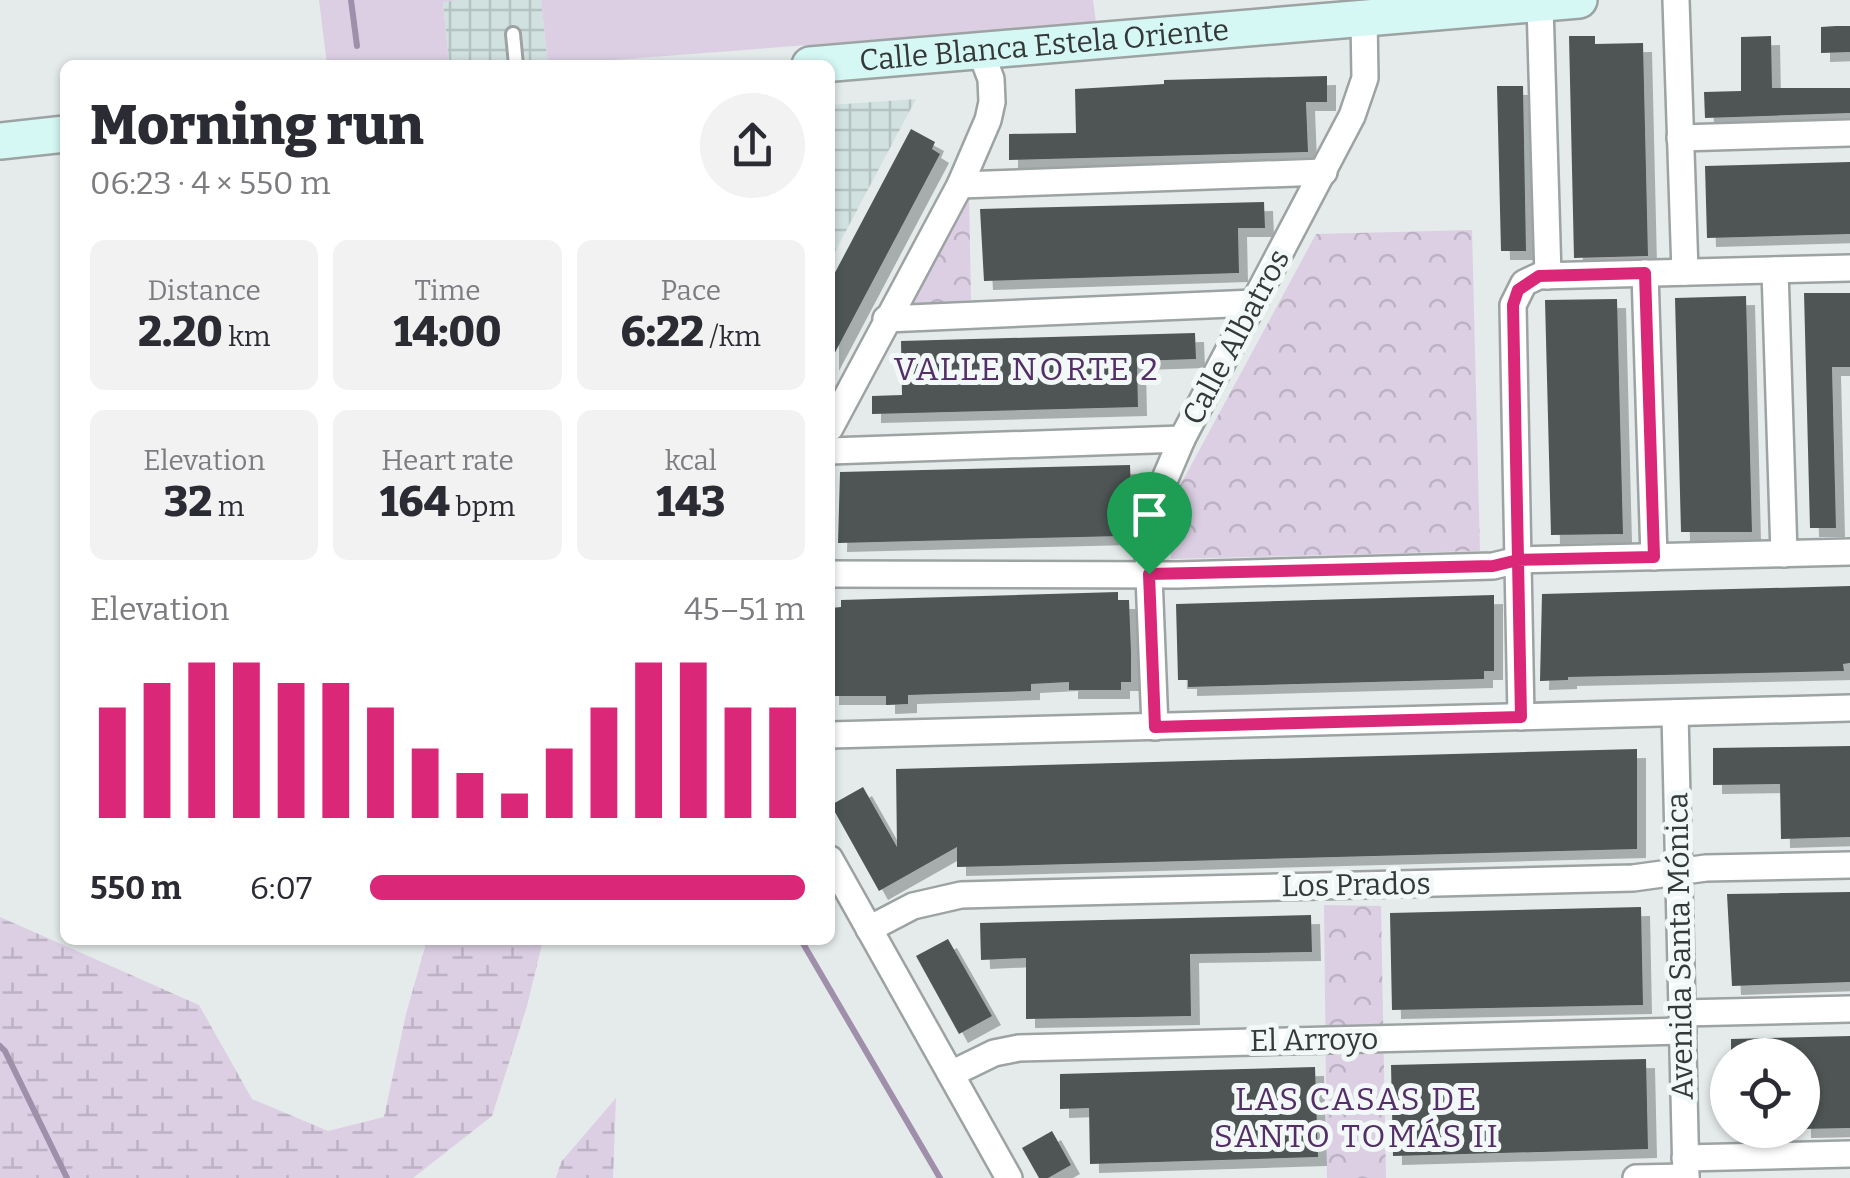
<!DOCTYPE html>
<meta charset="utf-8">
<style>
:root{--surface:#fff;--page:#f2f2f3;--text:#2b2b33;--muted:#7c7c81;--accent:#db2777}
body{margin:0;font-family:Bitter,serif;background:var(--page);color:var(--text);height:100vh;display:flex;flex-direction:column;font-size:38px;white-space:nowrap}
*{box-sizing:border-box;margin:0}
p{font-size:32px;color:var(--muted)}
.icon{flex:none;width:55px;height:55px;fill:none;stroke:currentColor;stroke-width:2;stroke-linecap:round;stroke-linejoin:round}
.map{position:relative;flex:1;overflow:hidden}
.panel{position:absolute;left:60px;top:60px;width:775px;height:885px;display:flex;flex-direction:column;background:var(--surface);border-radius:15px;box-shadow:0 2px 8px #0004}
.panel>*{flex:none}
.fabs{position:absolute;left:1710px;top:1038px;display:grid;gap:20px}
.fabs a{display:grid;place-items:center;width:110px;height:110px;border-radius:50%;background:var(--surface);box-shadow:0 2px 8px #0004;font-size:50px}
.pin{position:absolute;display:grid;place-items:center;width:85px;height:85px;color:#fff;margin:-102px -42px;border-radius:50% 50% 50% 0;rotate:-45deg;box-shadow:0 0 10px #0007}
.pin .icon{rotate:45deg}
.round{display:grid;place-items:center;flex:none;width:105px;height:105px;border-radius:52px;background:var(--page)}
.summary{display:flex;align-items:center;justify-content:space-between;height:170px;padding:0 30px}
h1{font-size:55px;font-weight:800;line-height:75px}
.figures{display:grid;grid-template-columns:repeat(3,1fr);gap:15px;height:170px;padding:10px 30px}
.figures div{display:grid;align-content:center;border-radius:15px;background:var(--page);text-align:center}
.figures b{font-size:42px;font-weight:800}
.figures small{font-size:28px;font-weight:400}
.figures p{font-size:28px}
.chart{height:280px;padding:20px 30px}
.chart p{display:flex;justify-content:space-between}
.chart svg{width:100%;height:180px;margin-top:10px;stroke:var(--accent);stroke-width:6}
ul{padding:0 30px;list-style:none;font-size:32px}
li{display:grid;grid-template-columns:160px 120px 1fr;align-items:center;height:75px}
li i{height:25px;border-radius:12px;background:var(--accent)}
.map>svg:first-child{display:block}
</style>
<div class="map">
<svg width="1850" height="1178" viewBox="0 0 1850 1178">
<defs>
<pattern id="industrial-grid" width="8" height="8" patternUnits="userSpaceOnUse" patternTransform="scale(2.5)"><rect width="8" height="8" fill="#d1e1df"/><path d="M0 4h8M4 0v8" fill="none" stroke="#b4c2c0"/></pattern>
<pattern id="wetland-marsh" width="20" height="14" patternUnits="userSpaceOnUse" patternTransform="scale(2.5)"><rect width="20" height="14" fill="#dccfe4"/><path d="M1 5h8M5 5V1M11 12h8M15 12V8" fill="none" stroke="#bdb2c4"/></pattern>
<pattern id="park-crowns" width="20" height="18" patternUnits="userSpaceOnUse" patternTransform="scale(2.5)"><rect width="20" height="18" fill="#dccfe4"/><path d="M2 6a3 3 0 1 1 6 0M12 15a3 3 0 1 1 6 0" fill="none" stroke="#bdb2c4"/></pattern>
<filter id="shadow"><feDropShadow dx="9" dy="9" stdDeviation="0" flood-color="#0004"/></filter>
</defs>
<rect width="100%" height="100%" fill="#e4ebea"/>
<g fill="url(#industrial-grid)">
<polygon points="460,0 541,0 548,65 449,65 443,2"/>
<polygon points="916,99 830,261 830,105"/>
</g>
<g fill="#dccfe4">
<polygon points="319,0 460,0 443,2 449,65 327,65"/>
<polygon points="541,0 1093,0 1096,23 548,65"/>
</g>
<g fill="url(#wetland-marsh)">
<polygon points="0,917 199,1005 252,1099 328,1131 384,1117 406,1014 427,940 543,940 527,1006 492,1116 413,1178 0,1178"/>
<polygon points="616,1098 613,1178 556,1178 561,1162"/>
</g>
<g fill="url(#park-crowns)">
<polygon points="969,194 971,300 910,304"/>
<polygon points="1472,230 1480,551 1171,559 1169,506 1316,234"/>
<polygon points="1324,905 1381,906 1386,1178 1327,1178"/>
</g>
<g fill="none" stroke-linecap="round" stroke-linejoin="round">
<g stroke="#a08fab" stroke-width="6">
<polyline points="351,0 357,46"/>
<polyline points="801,940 940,1178"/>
<polyline points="0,1046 5,1051 67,1178"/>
</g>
</g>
<g fill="#4f5555" filter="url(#shadow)">
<polygon points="1836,26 1850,26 1850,52 1821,53 1821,27"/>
<polygon points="1569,36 1595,36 1595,44 1643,43 1648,256 1574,258"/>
<polygon points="1771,36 1772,88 1850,88 1850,113 1705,118 1704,92 1741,91 1741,37"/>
<polygon points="1327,76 1327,102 1306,102 1308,152 1009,160 1009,134 1076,133 1075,89 1164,84 1164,80"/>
<polygon points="1497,86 1523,86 1526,251 1501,251"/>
<polygon points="911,129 935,142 932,149 940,154 830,362 830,282"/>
<polygon points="1850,162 1850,234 1707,238 1705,166"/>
<polygon points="1264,202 1265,228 1238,228 1239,273 984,281 980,209"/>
<polygon points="1804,293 1850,293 1850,367 1832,367 1836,528 1810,528"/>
<polygon points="1746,296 1752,532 1681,532 1675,298"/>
<polygon points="1617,299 1623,534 1551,535 1545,300"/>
<polygon points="1195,333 1196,359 1137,361 1138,407 872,414 872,396 902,395 901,341"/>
<polygon points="1130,465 1131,490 1122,491 1123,536 838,543 840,472"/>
<polygon points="1850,586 1850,663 1843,664 1844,671 1568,677 1568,680 1540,681 1542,594"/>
<polygon points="1118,592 1118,600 1129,600 1131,652 1131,682 1121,682 1121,690 1069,690 1069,682 1031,684 1031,691 908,695 908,704 886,705 886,696 830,696 831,608 841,607 841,600"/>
<polygon points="1494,595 1494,671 1484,671 1484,679 1188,687 1188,680 1178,680 1176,604"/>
<polygon points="1850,746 1850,837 1781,839 1780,784 1713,785 1713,748"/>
<polygon points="1637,749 1637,849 957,867 957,847 879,891 831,805 863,787 897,847 896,769"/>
<polygon points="1850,892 1850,982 1732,986 1727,894"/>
<polygon points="1641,907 1643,1005 1392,1010 1390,913"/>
<polygon points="1311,915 1312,952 1190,954 1191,1016 1026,1019 1026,958 981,960 980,923"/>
<polygon points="948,939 992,1016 959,1034 916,956"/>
<polygon points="1850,1036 1850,1128 1802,1129 1802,1055 1731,1055 1731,1039"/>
<polygon points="1646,1059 1648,1149 1393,1156 1391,1065"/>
<polygon points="1315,1067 1318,1157 1090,1164 1089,1108 1060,1109 1060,1074"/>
<polygon points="1052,1131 1071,1165 1048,1178 1039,1178 1022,1148"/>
</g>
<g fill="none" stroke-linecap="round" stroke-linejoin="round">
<defs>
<polyline id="lane" points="513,34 516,65"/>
<g id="street">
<polyline points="1676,0 1685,272"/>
<polyline points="1540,4 1548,276"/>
<polyline points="1680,138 1850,133"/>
<polyline points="960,185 1324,172"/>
<polyline points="1775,270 1784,554"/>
<polyline points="1645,273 1654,557"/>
<polyline points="886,319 1254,303"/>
<polyline points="830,428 960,185 988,120 992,102 991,79 980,50"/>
<polyline points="830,451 1182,439"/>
<polyline points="830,574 1178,575 1493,566 1518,560 1850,552"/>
<polyline points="1675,713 1686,1178"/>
<polyline points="1521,717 1513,305 1524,283 1539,276 1850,268"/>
<polyline points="1155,727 1148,551 1150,525 1161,488 1182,439 1352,116 1365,78 1364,18"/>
<polyline points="830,735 1850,708"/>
<polyline points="830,859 1009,1178"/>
<polyline points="869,929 913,906 961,895 1633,878 1706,868 1850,865"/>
<polyline points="1682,1013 1850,1009"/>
<polyline points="951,1074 994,1053 1019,1048 1683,1031"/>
<polyline points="1685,1158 1850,1154"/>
<polyline points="1636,1178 1686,1177"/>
</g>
<g id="secondary">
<path id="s1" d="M810,65l769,-65"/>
<polyline points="0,141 65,134"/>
</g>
</defs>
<use href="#lane" stroke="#9ca3a2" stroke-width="18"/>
<use href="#street" stroke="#9ca3a2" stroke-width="30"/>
<use href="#secondary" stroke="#9ca3a2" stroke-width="40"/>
<use href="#lane" stroke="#fff" stroke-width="12"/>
<use href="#street" stroke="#fff" stroke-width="25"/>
<use href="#secondary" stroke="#d6f8f5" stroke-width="35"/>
</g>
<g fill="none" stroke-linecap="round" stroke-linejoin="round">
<defs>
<polyline id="route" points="1149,574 1155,727 1521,717 1518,560 1654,557 1645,273 1539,276 1518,290 1513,305 1518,560 1493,566 1149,574"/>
</defs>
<use href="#route" stroke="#fff" stroke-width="20"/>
<use href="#route" stroke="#db2777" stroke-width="12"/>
</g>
<g text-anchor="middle" stroke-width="10" stroke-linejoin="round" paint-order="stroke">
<g font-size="30" fill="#353838" stroke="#f1f8f7">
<text dy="10" stroke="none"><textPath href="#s1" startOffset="235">Calle Blanca Estela Oriente</textPath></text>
<text transform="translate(1236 337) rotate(-62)" y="10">Calle Albatros</text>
<text transform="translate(1356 885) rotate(-1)" y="10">Los Prados</text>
<text transform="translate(1680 946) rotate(-91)" y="10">Avenida Santa Mónica</text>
<text transform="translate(1314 1040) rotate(-1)" y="10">El Arroyo</text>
</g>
<g font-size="32" letter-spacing="2.5" fill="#542f67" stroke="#f1f8f7">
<text x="1027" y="380">VALLE NORTE 2</text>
<text x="1357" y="1110">LAS CASAS DE<tspan x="1357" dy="37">SANTO TOMÁS II</tspan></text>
</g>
</g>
</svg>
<div class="fabs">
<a><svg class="icon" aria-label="locate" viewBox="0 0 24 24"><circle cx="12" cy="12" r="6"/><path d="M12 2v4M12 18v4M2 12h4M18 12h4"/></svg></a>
</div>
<div class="pin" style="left:1149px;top:574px;background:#1e9e55"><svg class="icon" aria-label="arrive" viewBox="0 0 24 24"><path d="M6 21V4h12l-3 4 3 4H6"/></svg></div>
<section class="panel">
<div class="summary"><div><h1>Morning run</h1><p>06:23 · 4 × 550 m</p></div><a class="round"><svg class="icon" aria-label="share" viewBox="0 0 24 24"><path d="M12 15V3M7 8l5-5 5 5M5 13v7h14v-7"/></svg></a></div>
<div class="figures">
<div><p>Distance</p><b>2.20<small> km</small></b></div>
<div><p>Time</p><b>14:00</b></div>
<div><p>Pace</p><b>6:22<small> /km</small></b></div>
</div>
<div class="figures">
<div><p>Elevation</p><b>32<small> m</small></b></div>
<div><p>Heart rate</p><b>164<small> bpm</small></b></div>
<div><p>kcal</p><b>143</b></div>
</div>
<div class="chart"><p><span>Elevation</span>45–51 m</p>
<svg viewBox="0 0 160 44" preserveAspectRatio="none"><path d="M5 44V17M15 44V11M25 44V6M35 44V6M45 44V11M55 44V11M65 44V17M75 44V27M85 44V33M95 44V38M105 44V27M115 44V17M125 44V6M135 44V6M145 44V17M155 44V17"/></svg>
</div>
<ul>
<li><b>550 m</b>6:07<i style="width:100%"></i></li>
</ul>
</section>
</div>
